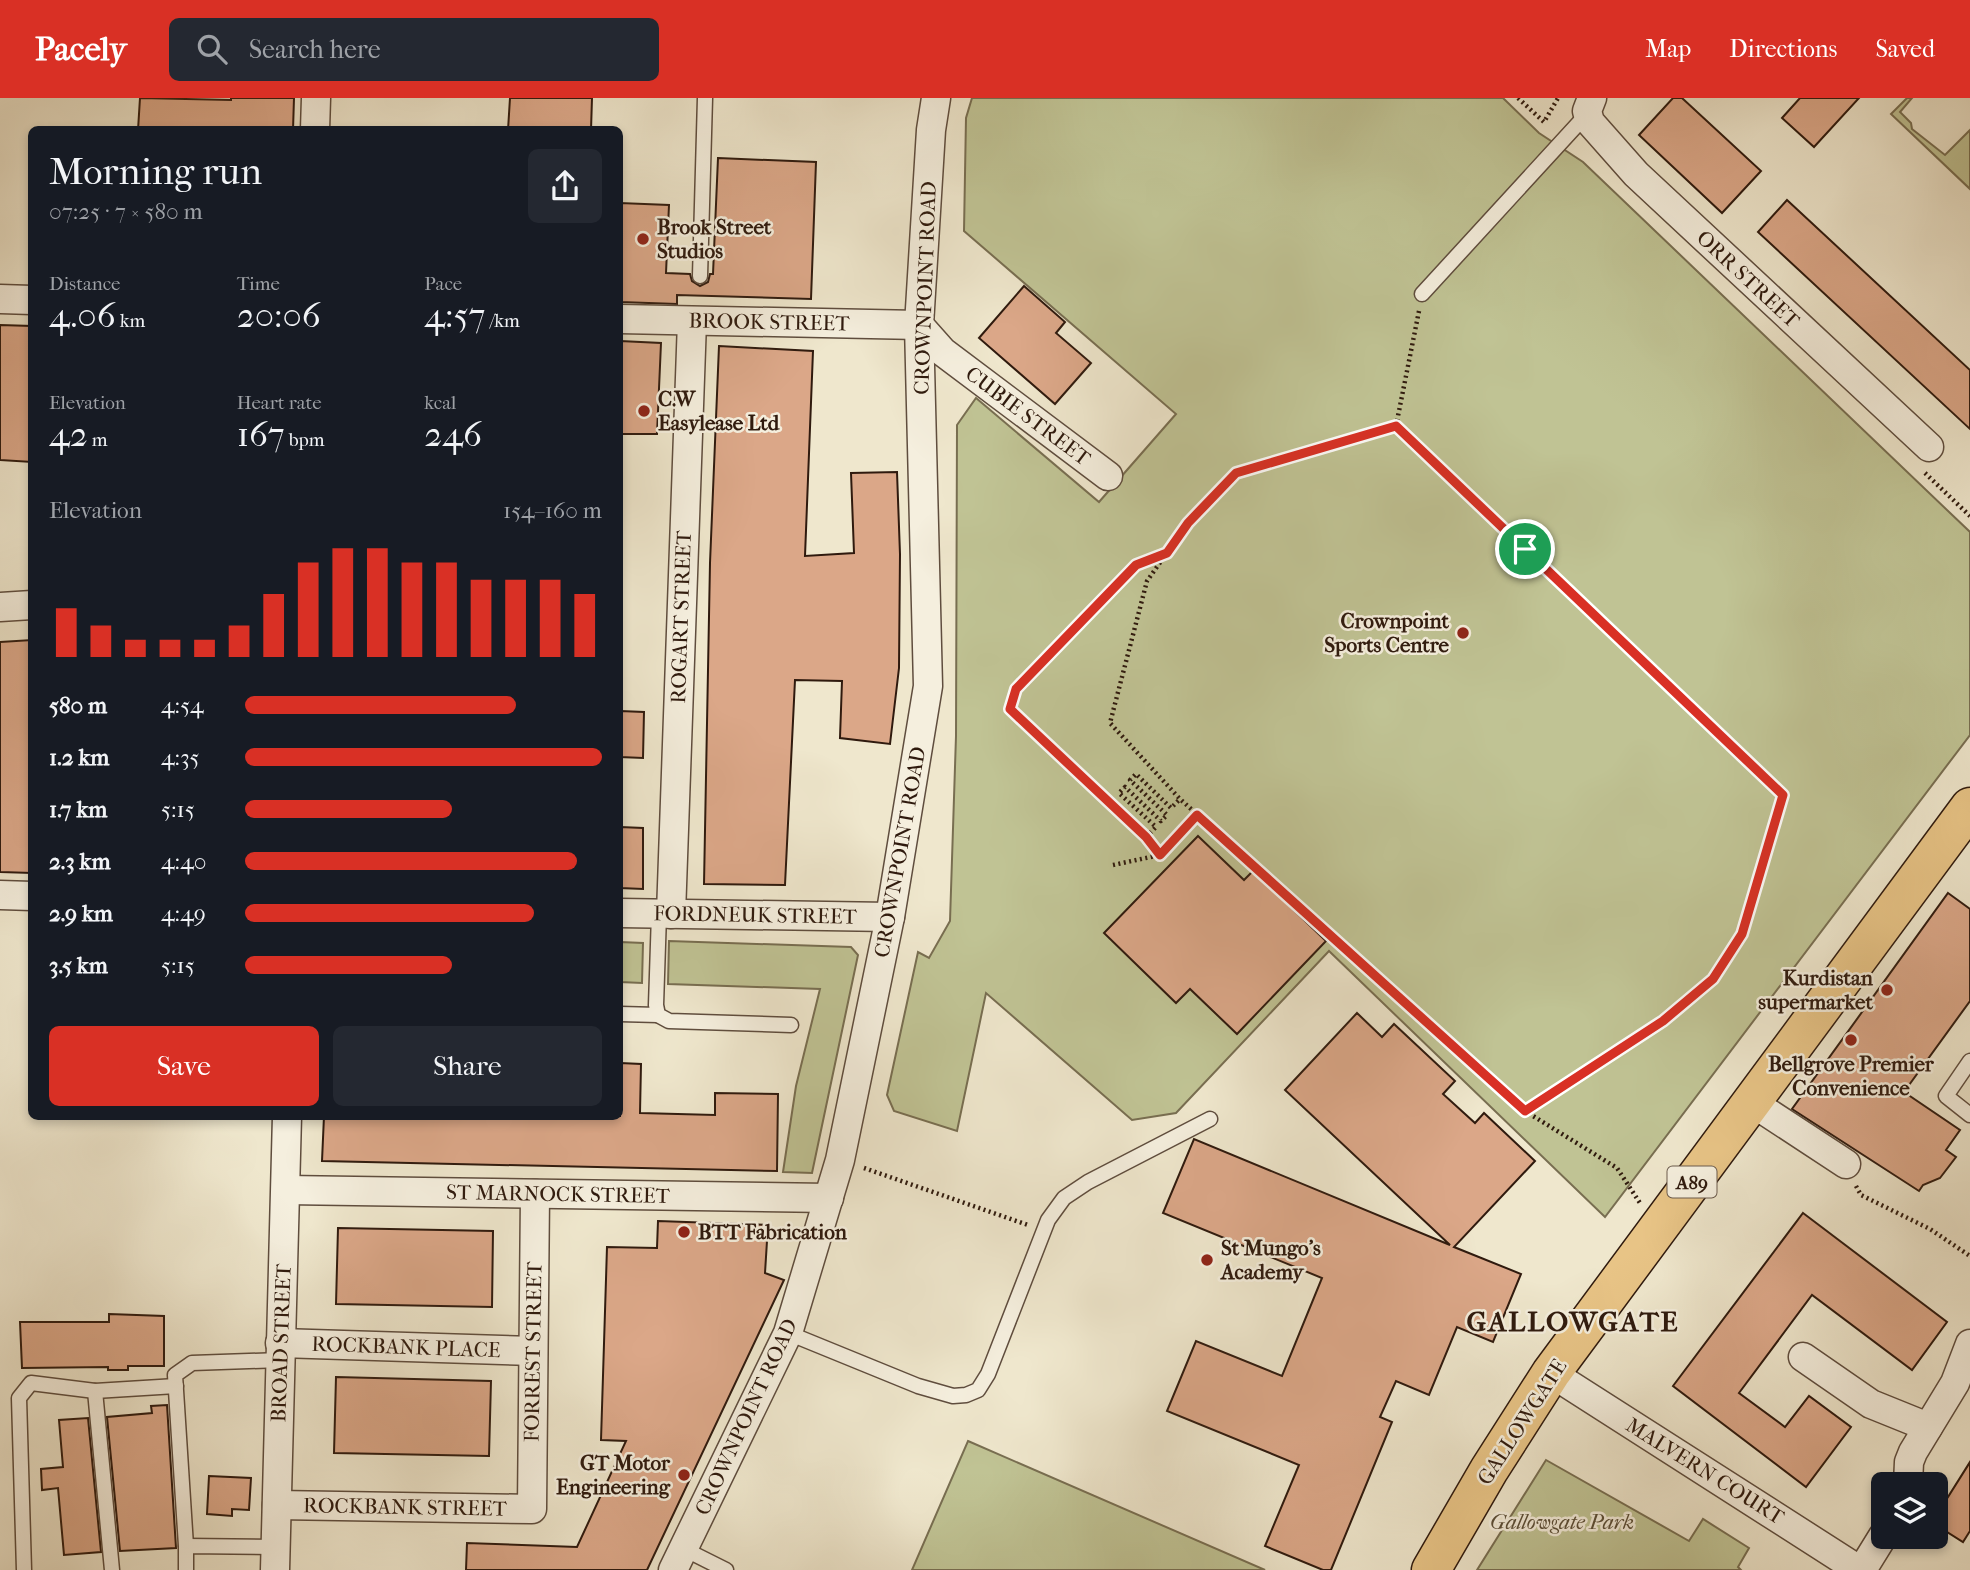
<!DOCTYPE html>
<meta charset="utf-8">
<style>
:root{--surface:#171b24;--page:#242831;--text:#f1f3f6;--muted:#9ea1a6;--accent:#d93025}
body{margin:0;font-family:"IM FELL French Canon",serif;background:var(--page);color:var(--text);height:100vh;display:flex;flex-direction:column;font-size:26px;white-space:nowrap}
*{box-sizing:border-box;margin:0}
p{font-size:23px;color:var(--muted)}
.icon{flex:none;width:38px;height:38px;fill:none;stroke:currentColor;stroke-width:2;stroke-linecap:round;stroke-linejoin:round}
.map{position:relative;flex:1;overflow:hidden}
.sheet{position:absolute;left:28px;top:28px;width:595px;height:994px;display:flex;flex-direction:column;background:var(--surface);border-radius:10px;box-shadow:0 4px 10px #0003}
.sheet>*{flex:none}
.fabs{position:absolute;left:1871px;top:1374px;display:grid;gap:14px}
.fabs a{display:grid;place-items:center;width:77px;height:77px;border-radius:10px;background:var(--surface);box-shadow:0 4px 10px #0003;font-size:35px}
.pin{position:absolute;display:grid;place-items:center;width:60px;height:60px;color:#fff;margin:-30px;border:4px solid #fff;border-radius:50%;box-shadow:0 2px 7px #0007}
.round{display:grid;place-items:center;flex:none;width:74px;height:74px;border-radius:10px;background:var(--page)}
.headline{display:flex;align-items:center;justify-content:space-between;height:119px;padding:0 21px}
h1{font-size:38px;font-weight:600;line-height:52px}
.figures{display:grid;grid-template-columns:repeat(3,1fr);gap:10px;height:119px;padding:7px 21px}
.figures div{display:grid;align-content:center}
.figures b{font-size:35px;font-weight:600}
.figures small{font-size:19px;font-weight:400}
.figures p{font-size:19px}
.chart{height:196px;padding:14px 21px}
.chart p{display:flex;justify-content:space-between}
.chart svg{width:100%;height:126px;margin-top:7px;stroke:var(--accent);stroke-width:6}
.primary-button{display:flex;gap:14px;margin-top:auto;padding:14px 21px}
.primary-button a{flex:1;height:80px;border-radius:10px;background:var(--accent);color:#fff;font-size:28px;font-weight:600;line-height:80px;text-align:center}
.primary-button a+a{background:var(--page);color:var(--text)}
ul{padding:0 21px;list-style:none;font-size:23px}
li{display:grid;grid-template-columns:112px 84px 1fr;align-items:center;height:52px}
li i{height:18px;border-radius:9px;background:var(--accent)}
header{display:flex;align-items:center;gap:42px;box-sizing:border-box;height:98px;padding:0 35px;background:var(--accent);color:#fff}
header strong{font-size:33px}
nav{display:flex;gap:38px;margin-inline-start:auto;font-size:24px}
.search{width:490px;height:63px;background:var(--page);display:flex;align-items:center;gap:18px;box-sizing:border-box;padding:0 24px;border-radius:10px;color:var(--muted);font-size:26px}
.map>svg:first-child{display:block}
</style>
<header>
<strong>Pacely</strong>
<div class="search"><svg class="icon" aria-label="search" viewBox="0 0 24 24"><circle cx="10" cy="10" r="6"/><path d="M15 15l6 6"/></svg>Search here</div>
<nav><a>Map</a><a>Directions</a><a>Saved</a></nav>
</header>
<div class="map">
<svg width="1970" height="1472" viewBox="0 0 1970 1472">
<rect width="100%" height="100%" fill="#efe7cd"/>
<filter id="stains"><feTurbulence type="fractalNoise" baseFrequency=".00286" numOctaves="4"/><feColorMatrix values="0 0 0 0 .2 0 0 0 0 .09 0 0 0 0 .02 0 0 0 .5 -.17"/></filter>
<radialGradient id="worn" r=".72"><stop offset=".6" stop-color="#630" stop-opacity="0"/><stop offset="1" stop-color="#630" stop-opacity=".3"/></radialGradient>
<g fill="#c0c394" stroke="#786e51" stroke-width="2">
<polygon points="972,0 1503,0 1539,35 1583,64 1970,434 1970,637 1605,1119 1329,853 1176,1015 1132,1022 986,895 957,1033 894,1013 887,997 918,854 929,860 950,823 956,638 957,327 976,300 1099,404 1176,316 964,133 966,20"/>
<polygon points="1907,0 1912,0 1900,14 1911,25 1912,31 1945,57 1970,32 1970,91 1891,16"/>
<polygon points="669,843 851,849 858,857 812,1075 783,1074 796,988 820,891 668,886"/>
<polygon points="620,844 643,845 642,885 620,884"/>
<polygon points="968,1343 1265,1472 912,1472"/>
<polygon points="1546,1362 1689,1443 1703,1421 1749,1450 1738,1469 1741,1472 1477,1472"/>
</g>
<g fill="#dba788" stroke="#2f1a0e" stroke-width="2">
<polygon points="140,0 231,2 231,0 294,0 293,32 138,32"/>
<polygon points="510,0 592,0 591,32 508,32"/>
<polygon points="1673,0 1682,0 1761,73 1722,115 1639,37"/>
<polygon points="1800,0 1859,0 1814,49 1782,20"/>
<polygon points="718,60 816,64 811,201 677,197 677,206 620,204 620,105 669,107 666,175 690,176 692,183 700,188 708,184 710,176 713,176"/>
<polygon points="1787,102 1970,272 1970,331 1758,134"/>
<polygon points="1024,188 1065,224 1056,235 1091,265 1055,306 979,240"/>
<polygon points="0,227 32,228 32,364 0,362"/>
<polygon points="620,243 661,245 657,336 620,336"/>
<polygon points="719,248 813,253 805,458 854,455 851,375 897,374 900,456 899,570 890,646 840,640 842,583 795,582 785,787 704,786 710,465"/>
<polygon points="32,542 32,775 0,774 0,544"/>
<polygon points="620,613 644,614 643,660 620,659"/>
<polygon points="620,729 643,730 643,791 620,790"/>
<polygon points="1198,738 1244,782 1253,773 1326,843 1237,936 1190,891 1176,905 1104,835"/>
<polygon points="1948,795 1970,811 1970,903 1904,994 1960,1032 1946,1052 1956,1059 1940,1080 1923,1087 1919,1093 1792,1011"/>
<polygon points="1357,915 1382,939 1394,926 1455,983 1443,996 1475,1025 1484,1015 1535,1063 1454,1149 1521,1176 1493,1244 1457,1229 1429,1297 1396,1283 1380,1319 1392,1324 1331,1472 1323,1472 1265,1448 1299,1367 1167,1313 1196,1243 1282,1278 1322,1180 1163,1115 1194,1041 1450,1147 1285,992"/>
<polygon points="620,965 641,966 640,1015 715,1017 715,995 778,996 777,1073 322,1063 324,1018 620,1018"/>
<polygon points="1803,1115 1947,1224 1912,1272 1812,1197 1739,1295 1785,1329 1809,1298 1851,1329 1806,1389 1673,1288"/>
<polygon points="658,1123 768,1127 765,1175 784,1182 647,1472 466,1472 467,1445 577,1449 626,1343 601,1342 607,1149 657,1150"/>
<polygon points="338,1130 493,1133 492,1209 336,1206"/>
<polygon points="109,1216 164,1218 164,1268 128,1268 128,1272 108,1272 108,1269 22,1270 20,1224 109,1224"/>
<polygon points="336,1279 491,1283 489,1358 334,1355"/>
<polygon points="167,1307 176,1450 120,1453 107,1319 152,1315 151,1308"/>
<polygon points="88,1320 101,1454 64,1457 58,1390 42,1392 41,1371 63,1369 59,1322"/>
<polygon points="1970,1364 1970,1433 1963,1444 1936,1427 1936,1418"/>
<polygon points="209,1378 251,1380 249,1412 232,1411 232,1418 207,1416"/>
</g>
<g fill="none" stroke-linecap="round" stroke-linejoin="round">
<defs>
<g id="lane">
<polyline points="700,178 705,0"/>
<polyline points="1422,196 1587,16"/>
<polyline points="659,816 656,907 658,917 669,923 791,927"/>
<polyline points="620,916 658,917"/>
<polyline points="1970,963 1946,998 1970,1017"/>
<polyline points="788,1235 918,1288 953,1298 966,1297 978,1292 988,1276 1048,1122 1064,1100 1088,1084 1210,1021"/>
<polyline points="95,1293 112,1472"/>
<polyline points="186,1448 175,1277 192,1265 280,1262"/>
<polyline points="684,1451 726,1472"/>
<polyline points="24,1472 19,1300 31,1285 95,1293 176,1288"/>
<polyline points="186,1472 186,1448 276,1449"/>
</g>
<g id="street">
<polyline points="1592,0 1587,13 1590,24 1636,76 1929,349"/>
<polyline points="315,32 316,0"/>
<polyline points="0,201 32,202"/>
<polyline points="620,221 919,227 943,254 1108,378"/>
<polyline points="0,509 32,507"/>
<polyline points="0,797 32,798"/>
<polyline points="620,815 890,819"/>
<polyline points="671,816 692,223"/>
<polyline points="1750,1003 1846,1066"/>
<polyline points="286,1092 829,1100"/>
<polyline points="280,1245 533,1253"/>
<polyline points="1803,1259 1871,1306 1928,1329"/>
<polyline points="1551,1275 1859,1472"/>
<polyline points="1908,1386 1909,1364 1913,1354 1955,1285 1970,1246"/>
<polyline points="277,1407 532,1411 535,1096"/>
<polyline points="275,1472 287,1018"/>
<polyline points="673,1472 788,1235 840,1062 890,819 928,588 919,227 931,32 936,0"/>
<polyline points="1862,1472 1883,1438"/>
</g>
<polyline id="primary" points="1431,1472 1489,1372 1551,1275 1970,709"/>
</defs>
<use href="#lane" stroke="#5f4d3e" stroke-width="17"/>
<use href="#street" stroke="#5f4d3e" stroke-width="31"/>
<use href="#primary" stroke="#2f1a0e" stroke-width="41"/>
<g stroke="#2f1a0e" stroke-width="4.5" stroke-dasharray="2 3.5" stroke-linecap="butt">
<polyline points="1518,0 1544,24 1558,0"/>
<polyline points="1419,213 1396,328 1236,375 1188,425 1147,483 1110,625 1180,701 1525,1013 1617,1070 1640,1105"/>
<polyline points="1396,328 1783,697 1742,836 1713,881 1663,923 1525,1013"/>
<polyline points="1925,375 1970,418"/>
<polyline points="1146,739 1156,729 1119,695 1125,689 1161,723 1167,717 1130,682 1136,676 1171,710 1180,701"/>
<polyline points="1160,757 1197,717"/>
<polyline points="1113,767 1160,757 1146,739 1010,611 1016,591 1136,467 1166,455"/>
<polyline points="864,1070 1028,1127"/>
<polyline points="1856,1088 1861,1097 1930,1131 1970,1158"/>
</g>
<use href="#lane" stroke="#f5efde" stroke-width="14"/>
<use href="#street" stroke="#f5efde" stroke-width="28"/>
<use href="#primary" stroke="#e8c486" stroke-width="38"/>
</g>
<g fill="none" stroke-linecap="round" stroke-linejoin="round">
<defs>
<polygon id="route" points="1396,328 1783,697 1742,836 1713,881 1663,923 1525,1013 1197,717 1160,757 1146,739 1010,611 1016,591 1136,467 1167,455 1188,425 1236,375"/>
</defs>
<use href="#route" stroke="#fff" stroke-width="14"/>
<use href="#route" stroke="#d93025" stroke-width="9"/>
</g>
<g fill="#8f2418" stroke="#f5efde" stroke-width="2.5">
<circle cx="643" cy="141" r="7"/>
<circle cx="644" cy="313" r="7"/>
<circle cx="1463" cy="535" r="7"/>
<circle cx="1887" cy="892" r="7"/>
<circle cx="1851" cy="942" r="7"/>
<circle cx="684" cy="1134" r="7"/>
<circle cx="1207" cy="1162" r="7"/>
<circle cx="684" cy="1377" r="7"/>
</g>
<g text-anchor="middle" stroke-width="5" stroke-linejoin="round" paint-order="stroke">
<rect fill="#f5efde" stroke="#6a5a4c" stroke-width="2" x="1667.5" y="1068.5" width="49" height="31" rx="5"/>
<g font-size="19" font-weight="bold" fill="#2f1a0e">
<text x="1692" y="1091">A89</text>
</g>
<g font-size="21" font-weight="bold" fill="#2f1a0e" stroke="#f5efde" text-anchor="start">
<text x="657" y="136">Brook Street<tspan x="657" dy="24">Studios</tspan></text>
<text x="658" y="308">C.W<tspan x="658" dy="24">Easylease Ltd</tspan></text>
<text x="1449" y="530" text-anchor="end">Crownpoint<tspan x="1449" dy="24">Sports Centre</tspan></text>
<text x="1873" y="887" text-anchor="end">Kurdistan<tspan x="1873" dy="24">supermarket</tspan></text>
<text x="1851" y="973" text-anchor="middle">Bellgrove Premier<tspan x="1851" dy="24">Convenience</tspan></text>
<text x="698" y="1141">BTT Fabrication</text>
<text x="1221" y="1157">St Mungo's<tspan x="1221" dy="24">Academy</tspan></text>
<text x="670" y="1372" text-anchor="end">GT Motor<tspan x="670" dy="24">Engineering</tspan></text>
</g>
<g font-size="21" fill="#2f1a0e" stroke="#f5efde">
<text transform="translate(1748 181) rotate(43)" y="7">ORR STREET</text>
<text transform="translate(925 190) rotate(-88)" y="7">CROWNPOINT ROAD</text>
<text transform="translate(769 224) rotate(1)" y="7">BROOK STREET</text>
<text transform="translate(1028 318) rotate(37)" y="7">CUBIE STREET</text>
<text transform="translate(681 519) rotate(-88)" y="7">ROGART STREET</text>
<text transform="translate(900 754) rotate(-80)" y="7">CROWNPOINT ROAD</text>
<text transform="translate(755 817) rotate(1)" y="7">FORDNEUK STREET</text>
<text transform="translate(558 1096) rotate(1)" y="7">ST MARNOCK STREET</text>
<text transform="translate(281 1245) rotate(-88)" y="7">BROAD STREET</text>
<text transform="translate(406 1249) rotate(2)" y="7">ROCKBANK PLACE</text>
<text transform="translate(533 1254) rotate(-89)" y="7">FORREST STREET</text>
<text transform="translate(746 1319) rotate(-65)" y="7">CROWNPOINT ROAD</text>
<text transform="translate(1522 1324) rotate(-57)" y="7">GALLOWGATE</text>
<text transform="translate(1705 1373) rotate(32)" y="7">MALVERN COURT</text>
<text transform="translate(405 1409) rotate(1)" y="7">ROCKBANK STREET</text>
</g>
<g font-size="21" font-style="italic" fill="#5a4d36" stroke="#f5efde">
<text x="1562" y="1431">Gallowgate Park</text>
</g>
<g font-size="28" font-weight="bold" letter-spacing="2" fill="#2f1a0e" stroke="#f5efde">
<text x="1573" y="1233">GALLOWGATE</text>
</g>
</g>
<rect width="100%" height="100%" filter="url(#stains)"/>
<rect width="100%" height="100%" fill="url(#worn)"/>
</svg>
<div class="fabs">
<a><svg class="icon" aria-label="layers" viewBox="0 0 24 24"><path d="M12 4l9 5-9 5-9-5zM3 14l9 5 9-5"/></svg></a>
</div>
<div class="pin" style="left:1525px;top:451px;background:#1e9e55"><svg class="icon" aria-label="arrive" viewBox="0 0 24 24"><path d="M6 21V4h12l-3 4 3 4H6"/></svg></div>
<section class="sheet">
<div class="headline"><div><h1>Morning run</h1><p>07:25 · 7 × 580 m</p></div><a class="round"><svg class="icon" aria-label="share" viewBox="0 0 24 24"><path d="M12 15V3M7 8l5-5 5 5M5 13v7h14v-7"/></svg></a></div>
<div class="figures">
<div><p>Distance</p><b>4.06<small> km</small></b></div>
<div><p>Time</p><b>20:06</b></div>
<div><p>Pace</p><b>4:57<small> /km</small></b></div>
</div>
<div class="figures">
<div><p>Elevation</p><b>42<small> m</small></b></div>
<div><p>Heart rate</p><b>167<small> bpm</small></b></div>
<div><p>kcal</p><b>246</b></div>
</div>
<div class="chart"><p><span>Elevation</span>154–160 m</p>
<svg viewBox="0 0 160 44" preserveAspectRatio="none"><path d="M5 44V27M15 44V33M25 44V38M35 44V38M45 44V38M55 44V33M65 44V22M75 44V11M85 44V6M95 44V6M105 44V11M115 44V11M125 44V17M135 44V17M145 44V17M155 44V22"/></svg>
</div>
<ul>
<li><b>580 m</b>4:54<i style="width:76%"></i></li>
<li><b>1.2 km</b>4:35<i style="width:100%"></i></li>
<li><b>1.7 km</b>5:15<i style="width:58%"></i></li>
<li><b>2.3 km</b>4:40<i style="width:93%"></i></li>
<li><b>2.9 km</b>4:49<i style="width:81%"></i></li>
<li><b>3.5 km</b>5:15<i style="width:58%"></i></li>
</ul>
<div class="primary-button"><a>Save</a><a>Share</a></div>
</section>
</div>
